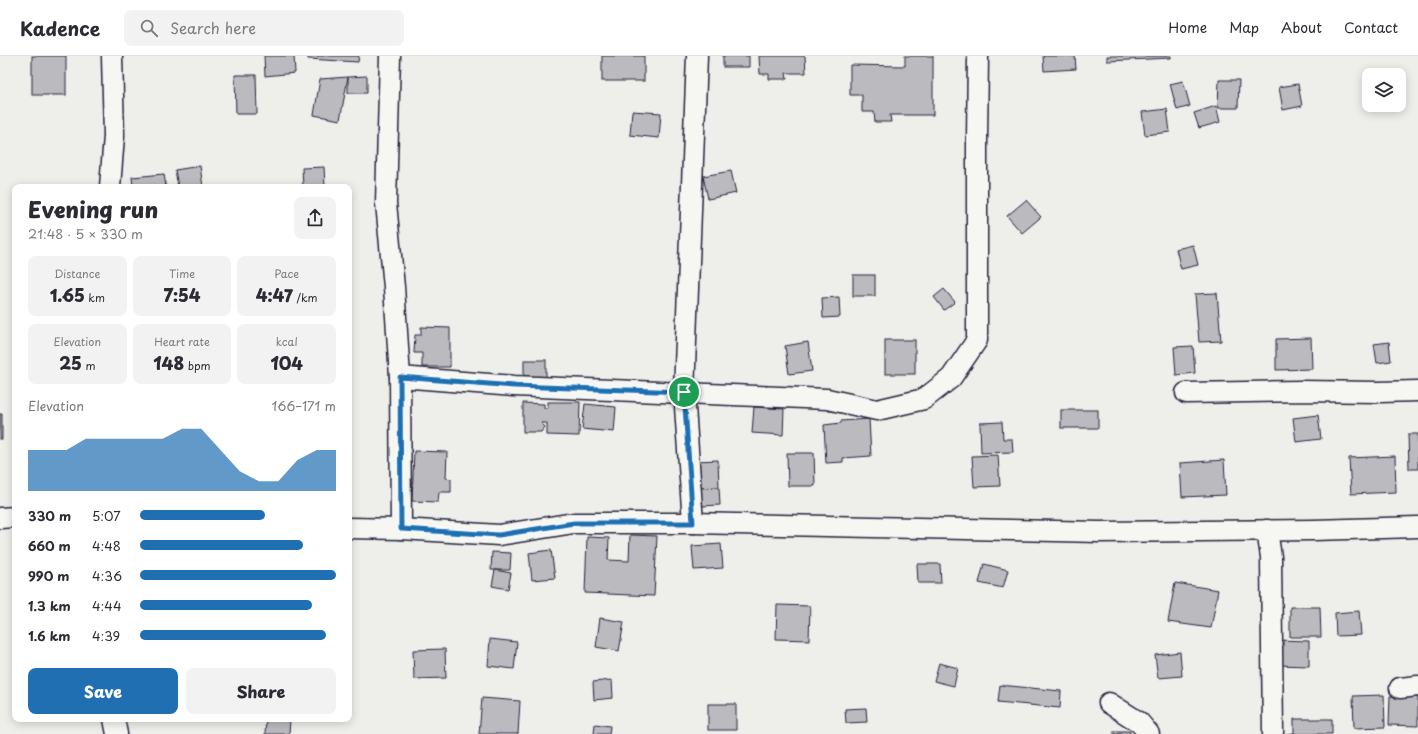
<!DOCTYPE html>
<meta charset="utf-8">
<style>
:root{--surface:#fff;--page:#f2f2f3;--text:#2b2b33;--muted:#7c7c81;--line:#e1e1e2;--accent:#1f6fb2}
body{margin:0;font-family:"Playpen Sans",sans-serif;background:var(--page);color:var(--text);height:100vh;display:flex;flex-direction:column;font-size:15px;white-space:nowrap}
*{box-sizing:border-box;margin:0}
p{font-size:13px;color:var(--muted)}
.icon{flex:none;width:22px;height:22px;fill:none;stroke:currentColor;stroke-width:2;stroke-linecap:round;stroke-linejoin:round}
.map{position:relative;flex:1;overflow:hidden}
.drawer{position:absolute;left:12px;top:128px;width:340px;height:538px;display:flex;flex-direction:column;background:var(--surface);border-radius:8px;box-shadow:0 2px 10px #0003}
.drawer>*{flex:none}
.tools{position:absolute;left:1362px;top:12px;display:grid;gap:8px}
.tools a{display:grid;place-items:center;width:44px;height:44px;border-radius:8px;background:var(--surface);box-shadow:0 2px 10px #0003;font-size:20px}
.pin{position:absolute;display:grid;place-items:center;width:34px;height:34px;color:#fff;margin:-17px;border:2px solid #fff;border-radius:50%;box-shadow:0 1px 4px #0007}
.round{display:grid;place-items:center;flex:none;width:42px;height:42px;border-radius:8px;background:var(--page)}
.head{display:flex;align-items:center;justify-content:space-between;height:68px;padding:0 16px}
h1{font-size:22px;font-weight:800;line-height:30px}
.stats{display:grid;grid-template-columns:repeat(3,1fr);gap:6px;height:68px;padding:4px 16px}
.stats div{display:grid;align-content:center;border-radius:8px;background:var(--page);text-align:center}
.stats b{font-size:17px;font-weight:800}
.stats small{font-size:11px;font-weight:400}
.stats p{font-size:11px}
.chart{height:112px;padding:8px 16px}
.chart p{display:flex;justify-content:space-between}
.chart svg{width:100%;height:72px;margin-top:4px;fill:var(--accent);opacity:.7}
.action{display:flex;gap:8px;margin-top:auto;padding:8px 16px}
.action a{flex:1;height:46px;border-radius:8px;background:var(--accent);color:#fff;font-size:16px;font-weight:800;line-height:46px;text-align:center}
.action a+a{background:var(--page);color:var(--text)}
ul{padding:0 16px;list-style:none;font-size:13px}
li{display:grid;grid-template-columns:64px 48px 1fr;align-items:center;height:30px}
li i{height:10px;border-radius:5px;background:var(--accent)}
header{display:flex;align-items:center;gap:24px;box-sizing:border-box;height:56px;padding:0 20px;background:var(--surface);border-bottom:1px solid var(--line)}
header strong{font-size:19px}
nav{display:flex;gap:22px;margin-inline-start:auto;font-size:14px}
.search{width:280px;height:36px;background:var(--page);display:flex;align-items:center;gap:10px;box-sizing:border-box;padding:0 14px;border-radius:8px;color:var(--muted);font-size:15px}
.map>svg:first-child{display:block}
</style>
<header>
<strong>Kadence</strong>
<div class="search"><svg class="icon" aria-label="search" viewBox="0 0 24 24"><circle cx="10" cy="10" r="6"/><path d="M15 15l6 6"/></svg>Search here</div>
<nav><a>Home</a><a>Map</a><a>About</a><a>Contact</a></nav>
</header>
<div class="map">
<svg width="1418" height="678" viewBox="0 0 1418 678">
<rect width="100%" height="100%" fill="#eeeeeb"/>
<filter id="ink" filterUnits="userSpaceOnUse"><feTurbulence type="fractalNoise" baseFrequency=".025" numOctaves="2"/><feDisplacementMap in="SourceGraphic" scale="8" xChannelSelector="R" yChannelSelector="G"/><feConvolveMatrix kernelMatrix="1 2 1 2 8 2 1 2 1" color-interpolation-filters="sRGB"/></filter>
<g filter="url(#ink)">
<g fill="#bbbbbf" stroke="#22223b">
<rect x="32" y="0" width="34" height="39"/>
<polygon points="264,0 294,0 295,17 265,20"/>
<polygon points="308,0 359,0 358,6 308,3"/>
<rect x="602" y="0" width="42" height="25"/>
<rect x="723" y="0" width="26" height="11"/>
<polygon points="759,0 805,0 806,17 786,17 787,23 769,23 769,18 760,18"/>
<polygon points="905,0 933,0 933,59 890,59 891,66 875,66 874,56 862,56 862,39 850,39 850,9 905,10"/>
<polygon points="1043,0 1075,0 1076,13 1044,15"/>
<polygon points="1107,0 1171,0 1171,2 1107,5"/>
<polygon points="235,19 256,19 257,58 236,58"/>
<polygon points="367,20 367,37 348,37 348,21"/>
<polygon points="348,21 340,64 314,59 320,23"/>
<polygon points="1219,24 1239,24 1238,52 1218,52"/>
<polygon points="1183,25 1190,50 1177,54 1170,28"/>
<polygon points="1298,28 1302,50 1283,54 1279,31"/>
<polygon points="1216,50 1220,66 1199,72 1194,57"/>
<polygon points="1167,53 1170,76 1145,79 1142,56"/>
<polygon points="632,55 661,57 659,82 630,79"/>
<polygon points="200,110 203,131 178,131 175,114"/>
<polygon points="324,111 325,131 303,131 302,112"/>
<polygon points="731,115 736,137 708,143 703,120"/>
<polygon points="164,118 166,131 133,131 132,121"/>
<polygon points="1026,144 1041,161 1022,177 1007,160"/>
<polygon points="1193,189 1198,209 1181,213 1176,193"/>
<rect x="853" y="219" width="22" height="21"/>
<polygon points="944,233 955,246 944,254 934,241"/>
<polygon points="1217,237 1221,285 1199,286 1195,238"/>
<polygon points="839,241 840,261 823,262 822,242"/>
<polygon points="421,271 450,272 450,311 422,311 422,297 414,297 415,279 421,279"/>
<polygon points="1311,282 1312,313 1276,314 1276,283"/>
<rect x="885" y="284" width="30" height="34"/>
<polygon points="808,286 812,315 789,318 785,290"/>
<polygon points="1389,286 1391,305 1377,307 1374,288"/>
<polygon points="1193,290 1195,317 1176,319 1174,291"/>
<rect x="524" y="304" width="22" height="17"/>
<polygon points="548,346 580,346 579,380 547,379 547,367 541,367 545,371 541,376 523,376 523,347 544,348 544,352 548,352"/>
<polygon points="585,348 616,351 614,376 582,373"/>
<polygon points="754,351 784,353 783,379 752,377"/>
<rect x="1061" y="354" width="37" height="18"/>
<rect x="0" y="358" width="2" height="25"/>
<polygon points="1318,359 1321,383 1296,386 1293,362"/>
<polygon points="869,363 871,400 843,402 843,406 826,407 824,369 841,367 841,365"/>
<polygon points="1002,366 1003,383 1012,383 1013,396 981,397 980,367"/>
<polygon points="1408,378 1418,378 1418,413 1409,413"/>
<polygon points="414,395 447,396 446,422 451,423 451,436 439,436 438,446 412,445"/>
<polygon points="787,397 814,397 815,430 788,430"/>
<polygon points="998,399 1000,430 974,431 972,400"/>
<polygon points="1395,400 1396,436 1351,438 1349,402"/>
<polygon points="718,404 719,431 698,432 696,405"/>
<polygon points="1224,404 1226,439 1182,441 1180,407"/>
<polygon points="719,431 720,449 702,450 701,432"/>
<polygon points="630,479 657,480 654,540 585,537 587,481 609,482 608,504 629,505"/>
<polygon points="721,488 723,512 694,514 692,490"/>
<polygon points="551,494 555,522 532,524 529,497"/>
<polygon points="492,496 511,497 510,514 491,514"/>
<polygon points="917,508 940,508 941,527 918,527"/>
<polygon points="984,508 1008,514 1003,532 979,527"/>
<polygon points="495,514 511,517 508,533 492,530"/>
<polygon points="1175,527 1218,534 1211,572 1168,566"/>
<polygon points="777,549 810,550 809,584 776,583"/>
<polygon points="1290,551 1320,551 1321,581 1290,581"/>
<polygon points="1359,555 1361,579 1336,580 1335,557"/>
<polygon points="600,562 624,566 619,595 596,591"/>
<polygon points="490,583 517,586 514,613 488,610"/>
<polygon points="1277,584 1309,585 1309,610 1276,609"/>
<polygon points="445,593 446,622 414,623 413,594"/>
<polygon points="1180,596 1182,620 1158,622 1155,599"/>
<polygon points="939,607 958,612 954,630 934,625"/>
<polygon points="612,624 613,642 594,644 593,626"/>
<polygon points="1000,629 1061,635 1060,652 998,646"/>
<polygon points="1384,639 1385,671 1354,672 1353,640"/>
<polygon points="1390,640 1418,641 1418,670 1389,669"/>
<polygon points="482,642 520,645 518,678 479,678"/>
<rect x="708" y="648" width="28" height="26"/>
<polygon points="866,652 867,666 846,667 845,653"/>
<polygon points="266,663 290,663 289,678 265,678"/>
<polygon points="1294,663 1332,663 1332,678 1287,678 1294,677"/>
<polygon points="595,668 610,670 609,678 594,678"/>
<rect x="1114" y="675" width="16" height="3"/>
</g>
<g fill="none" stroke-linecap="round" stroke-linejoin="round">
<defs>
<g id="minor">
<polyline points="390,0 386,147 394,231 400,321 401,473 499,479 574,467 693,467 684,336 697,0"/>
<polyline points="110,131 114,80 112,0"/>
<polyline points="400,321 514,330 827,343 877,354 924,343 951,322 977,284 977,83 978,0"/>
<polyline points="1186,337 1301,335 1378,336 1418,335"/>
<polyline points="0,462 15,461"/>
<polyline points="693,467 1099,476 1313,474 1418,471"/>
<polyline points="349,472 401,473"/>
<polyline points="1267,474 1271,501 1273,678"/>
<polyline points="1400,632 1418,630"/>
<polyline points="1109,647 1139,666 1149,678"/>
<polyline points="114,663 117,678"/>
</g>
</defs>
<use href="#minor" stroke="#22223b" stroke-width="23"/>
<use href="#minor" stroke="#f6f6f2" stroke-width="20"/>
</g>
</g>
<g fill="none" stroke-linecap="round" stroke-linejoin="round" filter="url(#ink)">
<defs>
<polygon id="route" points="400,321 514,330 684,336 693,467 574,467 499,479 401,473"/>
</defs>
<use href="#route" stroke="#fff" stroke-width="8"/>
<use href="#route" stroke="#1f6fb2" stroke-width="5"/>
</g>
</svg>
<div class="tools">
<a><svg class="icon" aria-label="layers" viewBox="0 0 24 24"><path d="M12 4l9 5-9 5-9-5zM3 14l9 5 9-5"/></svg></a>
</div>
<div class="pin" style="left:684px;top:336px;background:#1e9e55"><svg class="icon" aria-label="arrive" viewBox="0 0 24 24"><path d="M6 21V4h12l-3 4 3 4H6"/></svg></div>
<section class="drawer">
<div class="head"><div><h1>Evening run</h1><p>21:48 · 5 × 330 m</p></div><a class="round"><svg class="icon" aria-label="share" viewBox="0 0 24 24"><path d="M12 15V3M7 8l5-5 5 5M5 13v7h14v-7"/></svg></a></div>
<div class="stats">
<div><p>Distance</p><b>1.65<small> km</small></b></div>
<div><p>Time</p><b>7:54</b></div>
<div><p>Pace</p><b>4:47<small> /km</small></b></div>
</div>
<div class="stats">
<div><p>Elevation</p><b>25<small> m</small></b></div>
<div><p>Heart rate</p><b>148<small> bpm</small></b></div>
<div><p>kcal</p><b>104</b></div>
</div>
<div class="chart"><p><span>Elevation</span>166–171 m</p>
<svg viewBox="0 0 160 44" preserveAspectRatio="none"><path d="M0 44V19L10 19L20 19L30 12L40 12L50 12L60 12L70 12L80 6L90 6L100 19L110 32L120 38L130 38L140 25L150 19L160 19V44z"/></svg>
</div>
<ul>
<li><b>330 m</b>5:07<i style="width:64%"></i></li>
<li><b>660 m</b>4:48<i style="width:83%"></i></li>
<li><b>990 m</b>4:36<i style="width:100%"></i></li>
<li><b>1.3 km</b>4:44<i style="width:88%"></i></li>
<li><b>1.6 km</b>4:39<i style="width:95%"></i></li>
</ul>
<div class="action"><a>Save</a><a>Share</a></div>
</section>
</div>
